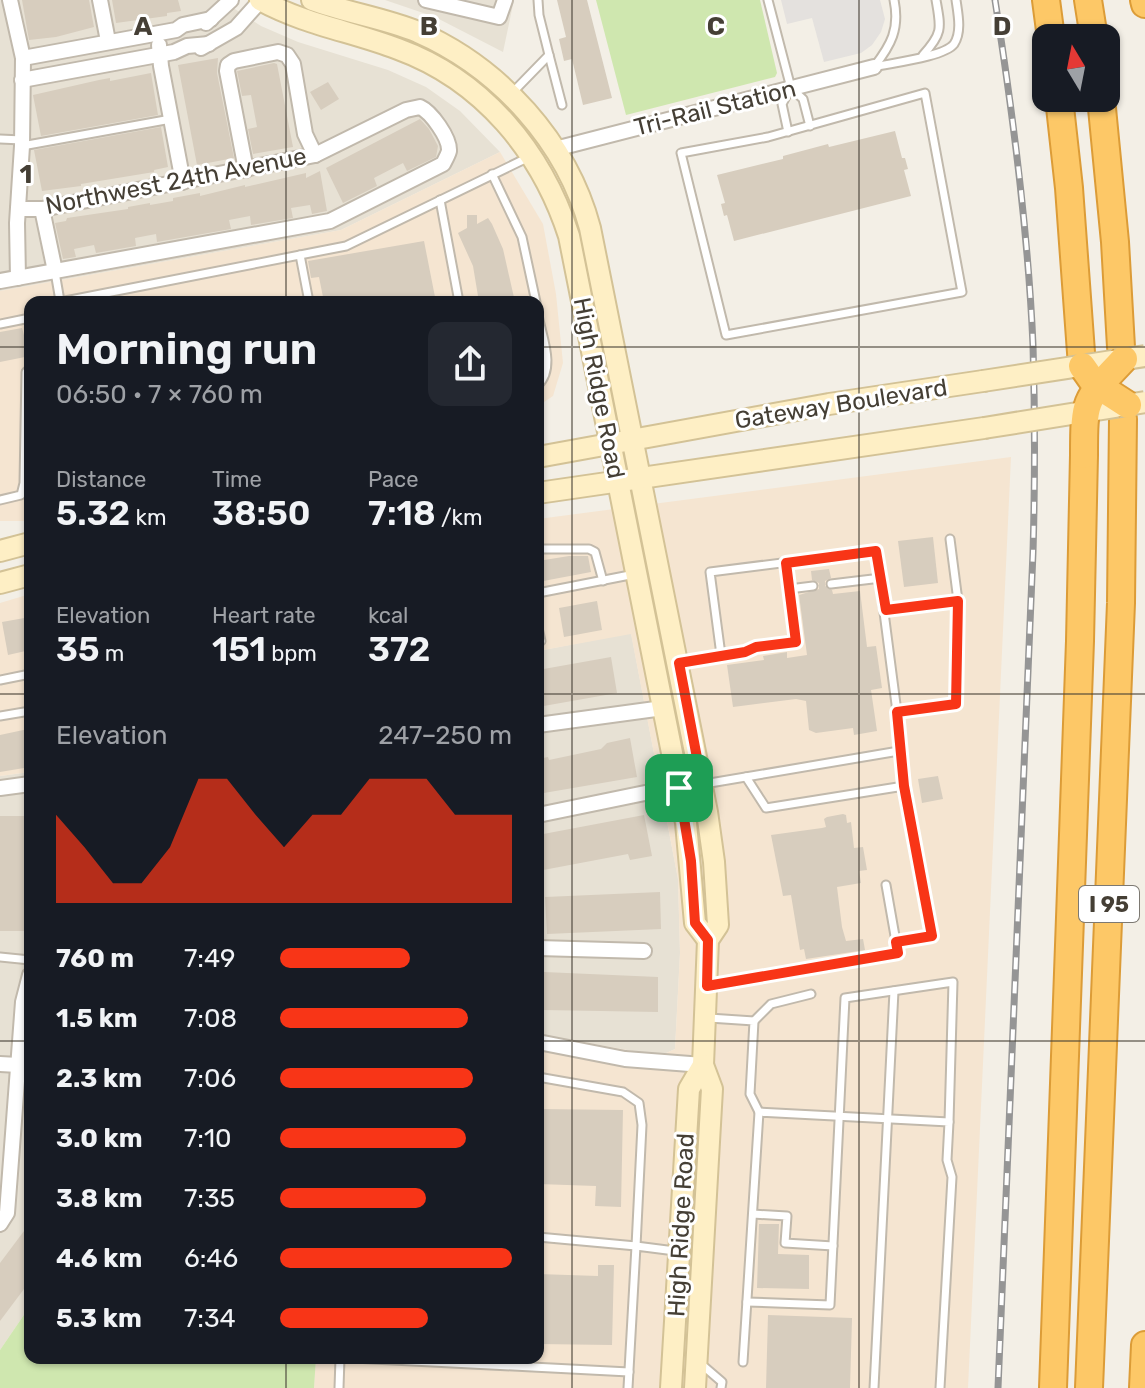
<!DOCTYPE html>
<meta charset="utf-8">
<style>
:root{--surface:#171b24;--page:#242831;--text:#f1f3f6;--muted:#9ea1a6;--accent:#f83517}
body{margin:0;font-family:Rubik,sans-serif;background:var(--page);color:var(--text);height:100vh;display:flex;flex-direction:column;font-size:30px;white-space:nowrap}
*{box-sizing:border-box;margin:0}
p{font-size:26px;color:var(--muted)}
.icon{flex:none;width:44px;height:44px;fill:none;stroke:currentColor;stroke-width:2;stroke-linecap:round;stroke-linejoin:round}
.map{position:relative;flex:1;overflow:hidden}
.details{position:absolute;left:24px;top:296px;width:520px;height:1068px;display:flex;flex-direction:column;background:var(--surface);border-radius:16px;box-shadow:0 2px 6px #0004}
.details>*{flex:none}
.needle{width:52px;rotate:350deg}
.buttons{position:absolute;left:1032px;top:24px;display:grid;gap:16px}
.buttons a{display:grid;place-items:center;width:88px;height:88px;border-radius:16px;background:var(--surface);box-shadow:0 2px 6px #0004;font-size:40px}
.pin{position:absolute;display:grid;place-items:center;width:68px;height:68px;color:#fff;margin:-34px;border-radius:16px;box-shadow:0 4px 12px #0006}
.round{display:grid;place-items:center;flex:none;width:84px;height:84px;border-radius:16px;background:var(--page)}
.head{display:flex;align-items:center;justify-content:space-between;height:136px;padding:0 32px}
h1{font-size:44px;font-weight:600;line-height:60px}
.figures{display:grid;grid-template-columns:repeat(3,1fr);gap:12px;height:136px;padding:8px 32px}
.figures div{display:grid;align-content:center}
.figures b{font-size:34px;font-weight:600}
.figures small{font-size:22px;font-weight:400}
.figures p{font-size:22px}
.chart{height:224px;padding:16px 32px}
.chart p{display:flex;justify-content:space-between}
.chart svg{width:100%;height:144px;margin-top:8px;fill:var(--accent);opacity:.7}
ul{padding:0 32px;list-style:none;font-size:26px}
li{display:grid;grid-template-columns:128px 96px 1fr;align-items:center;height:60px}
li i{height:20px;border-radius:10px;background:var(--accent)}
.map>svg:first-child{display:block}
</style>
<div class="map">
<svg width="1145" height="1388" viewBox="0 0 1145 1388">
<rect width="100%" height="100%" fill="#f3efe6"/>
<g fill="#e7e1d4">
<polygon points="0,0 221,0 261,26 298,42 388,70 426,87 460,111 500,152 341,230 0,291"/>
<polygon points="385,0 514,0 503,52 435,17"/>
<polygon points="631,633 678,879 680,953 675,1049 664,1054 638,1052 538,1034 538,651"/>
<polygon points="30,772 30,1306 0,1350 0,776"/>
</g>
<g fill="#f5e5d1">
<polygon points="500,152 543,224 556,294 563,363 553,396 538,406 538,302 30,302 30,521 0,521 0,291 341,230"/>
<polygon points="1011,457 968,1388 314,1388 316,1358 538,1358 538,1034 638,1052 664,1054 675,1049 680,953 678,879 631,634 538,651 538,519"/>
<polygon points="30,594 30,772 0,776 0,603"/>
</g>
<g fill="#cfe7af">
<polygon points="596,0 760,0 777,73 775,77 626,115"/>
<polygon points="30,1306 30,1358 316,1358 314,1388 0,1388 0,1350"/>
</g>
<polygon fill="#e4e1de" points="781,0 880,0 885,19 881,32 872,45 861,53 824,62 812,18 787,24"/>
<g fill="#d7cdbe">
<polygon points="22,0 89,0 94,27 56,37 29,40"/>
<polygon points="112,0 178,0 181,11 167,13 167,16 116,23"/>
<polygon points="557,0 587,0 612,98 583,105 572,59 564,61 559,39 566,37"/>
<polygon points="218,58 217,73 234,158 197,165 178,65"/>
<polygon points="274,63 277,64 293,147 253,154 248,129 257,127 251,95 242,96 237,71"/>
<polygon points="151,73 158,115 41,136 33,95 99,80 110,78 110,81"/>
<polygon points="328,82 339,99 321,110 310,92"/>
<polygon points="420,119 429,129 438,146 436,157 407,171 403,163 374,178 377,186 343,203 326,168"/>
<polygon points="161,127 168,167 154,170 154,172 81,184 81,186 42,191 34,150"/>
<polygon points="895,131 902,158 905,158 908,169 904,170 911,196 734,241 727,215 724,216 721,204 725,203 717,175 783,159 783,156 828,144 829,147"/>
<polygon points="320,171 327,211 312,214 310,205 291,208 293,218 251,225 250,216 229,220 231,229 157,242 156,234 135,238 136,246 96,253 94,245 74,249 76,257 63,259 55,223 66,221 67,218 128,209 128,207 150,203 150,205 173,201 173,198 200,193 200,196 245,185 245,187 306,173 306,178"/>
<polygon points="467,215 477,215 477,224 488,218 492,224 503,249 515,302 479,302 473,266 458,233 467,228"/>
<polygon points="424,241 436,302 324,302 319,277 311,278 308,261"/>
<polygon points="22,328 30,356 0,362 0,332"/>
<polygon points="933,537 938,583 904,587 898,541"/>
<polygon points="569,556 588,556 591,572 538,582 538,561"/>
<polygon points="829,569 831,578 825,581 825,586 832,590 833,594 860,591 867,647 876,646 882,688 871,690 877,731 854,735 853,728 816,733 809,730 806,701 796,699 733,707 727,665 764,660 763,656 787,652 787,658 807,655 799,595 819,589 819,583 812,580 811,571"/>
<polygon points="597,601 602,630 564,637 559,608"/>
<polygon points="30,617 30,650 8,655 2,622"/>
<polygon points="611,657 617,693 538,707 538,670"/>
<polygon points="28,729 30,767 0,772 0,735"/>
<polygon points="630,738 637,777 538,794 538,759 548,757 549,760 601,749 607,743"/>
<polygon points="938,776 943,799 922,803 918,779"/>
<polygon points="843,814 846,815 847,823 851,822 854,848 863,847 867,870 859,871 861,883 837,887 842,927 846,941 863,939 865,950 806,959 804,949 800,950 791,895 783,896 771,835 822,828 826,827 824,819 827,817"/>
<polygon points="644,815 652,856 630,860 628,854 538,871 538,835"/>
<rect x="0" y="816" width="30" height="115"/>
<polygon points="660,892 661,929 547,934 545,897"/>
<polygon points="544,972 658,977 658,1012 543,1010"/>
<polygon points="538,1109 623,1110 621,1207 595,1206 596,1186 538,1184"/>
<polygon points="30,1223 30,1281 0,1321 0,1263"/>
<polygon points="759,1224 779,1224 778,1254 809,1255 809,1289 757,1288"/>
<polygon points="598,1265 614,1265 612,1345 538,1344 538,1274 598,1276"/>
<polygon points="768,1315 852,1318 850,1388 766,1388"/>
</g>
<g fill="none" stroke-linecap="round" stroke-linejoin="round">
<defs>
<g id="lane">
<polyline points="768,0 791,88 803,99 810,126"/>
<polyline points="549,55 562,105"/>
<path d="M923,55c20,-22 18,-27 13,-55"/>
<path d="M874,67c17,-4 70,-10 80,-23 8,-12 4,-30 2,-44"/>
<path d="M874,67c17,-22 26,-38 20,-67"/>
<polyline points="512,93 549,55 539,15 538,0"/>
<polygon points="925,93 962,292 726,335 681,153 768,137"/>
<polyline points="788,132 782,104 790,89"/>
<polyline points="0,139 22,140"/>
<polyline points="22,146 171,119"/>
<polyline points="492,174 522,237 536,302"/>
<polyline points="440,200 459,302"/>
<polyline points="300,255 309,302"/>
<polyline points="55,272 60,301"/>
<polyline points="60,302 346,246 527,158"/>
<path d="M538,315c4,22 18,53 0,70"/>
<polyline points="0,324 30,318"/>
<polyline points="0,500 21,495 24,483 26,372 30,369"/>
<polyline points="538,549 589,549 595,552 603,581"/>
<polyline points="831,584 881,578"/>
<polyline points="789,589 813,586"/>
<polyline points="538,593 635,574"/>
<polyline points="886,610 958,601"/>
<polyline points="538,628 541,641"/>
<polyline points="721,655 796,642 786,563"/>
<polyline points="681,662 721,655 710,572 876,551 897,712"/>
<polyline points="0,680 30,674"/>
<polyline points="0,716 30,711"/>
<polyline points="899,751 897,712 956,704 958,601 950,539"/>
<polyline points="746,777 766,808 904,786"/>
<polyline points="704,784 899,751 932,936 896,942"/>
<polyline points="0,957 30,960"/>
<polyline points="709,986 898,953 886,885"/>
<polyline points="709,1018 754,1021 750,1094 759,1112"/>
<polyline points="754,1021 771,1004 811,994"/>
<polyline points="538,1077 623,1092 639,1103 642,1125 636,1246 538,1237"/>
<polyline points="753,1214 787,1216 785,1243 833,1246"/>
<polyline points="747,1302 830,1305 845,998 953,982 949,1122"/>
<polyline points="353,1358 629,1372"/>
<polyline points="743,1362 759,1112 949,1122 947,1160 952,1177 940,1388"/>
<polyline points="701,1364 722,1382 721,1388"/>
<polyline points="339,1388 340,1358"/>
<polyline points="628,1388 636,1246 675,1251"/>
<polyline points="874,1388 894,991"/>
</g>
<g id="street">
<polyline points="10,0 23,58 22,146 17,223 18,278"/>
<polyline points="100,0 108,41"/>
<polyline points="426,0 499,17 505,0"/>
<polyline points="206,23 231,0"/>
<polyline points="159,45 161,66 183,182"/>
<polyline points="201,48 236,28 261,0"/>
<polyline points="23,58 176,30 183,25 211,19"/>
<polyline points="22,80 174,52 187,46 209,44"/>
<polyline points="555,149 874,67"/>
<polyline points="246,170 227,71 228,65 234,61 278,52 287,55 293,64 305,134 315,155"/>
<polyline points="42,209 55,271"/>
<path d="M0,281l330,-60 113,-57c2,-4 5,-9 6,-13 1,-13 -18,-39 -29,-44l-14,3 -91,45 -273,54h-24"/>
<polyline points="538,725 663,708"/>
<polyline points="0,788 30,784"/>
<polyline points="538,815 645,793"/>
<polyline points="538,948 644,951"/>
<polyline points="538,1042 625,1059 703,1065"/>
<polyline points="0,1064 18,1065"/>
<polyline points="0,1224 7,1213 23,1002 30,975"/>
</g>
<g id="secondary">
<path d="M260,0c46,25 91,31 138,49 85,31 144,103 171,187l117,587 9,100 13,17"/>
<path d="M312,0c35,13 72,18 106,32 82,36 149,110 172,196l117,584 7,50 4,63 -10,15 -5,125 -14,24 -18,299"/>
<polyline points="538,457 829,404 983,381"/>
<polyline points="538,493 984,428"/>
<polyline points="0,551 30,543"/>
<polyline points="0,583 30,575"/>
<polyline points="695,1388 712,1089 703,1065"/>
</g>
<g id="highway">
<polyline points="1046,0 1051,38"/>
<polyline points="1088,0 1094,38"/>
<polyline points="1144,0 1145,4"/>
<polyline points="1059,98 1069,188 1082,366"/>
<polyline points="1101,98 1115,242 1121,347"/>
<polyline points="1053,1388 1080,641 1084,455"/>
<polyline points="1089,1388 1121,603 1123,419"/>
<polyline points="1143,1388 1145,1345"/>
</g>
</defs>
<use href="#lane" stroke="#c1b9ac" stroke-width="11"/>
<use href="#street" stroke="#c1b9ac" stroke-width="18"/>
<use href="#secondary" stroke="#d3c296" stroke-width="24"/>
<use href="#highway" stroke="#dc9c37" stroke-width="30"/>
<use href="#lane" stroke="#fff" stroke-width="7"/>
<use href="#street" stroke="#fff" stroke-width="14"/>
<use href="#secondary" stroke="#feefc5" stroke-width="20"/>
<use href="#highway" stroke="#fdc867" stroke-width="26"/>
<defs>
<path id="rail" d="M995,0c18,114 33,230 38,345 2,69 2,138 0,207l-35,836"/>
</defs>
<use href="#rail" stroke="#959595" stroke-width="7"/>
<use href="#rail" stroke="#fff" stroke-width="4" stroke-dasharray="12" stroke-linecap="butt"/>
<defs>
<g id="secondary-bridge">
<polyline points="983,381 1145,356"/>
<polyline points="984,428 1145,402"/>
</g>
<g id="highway-bridge">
<polyline points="1082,366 1094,383 1128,405"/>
<path d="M1084,455c0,-57 1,-55 40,-96"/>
</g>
</defs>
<use href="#secondary-bridge" stroke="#d3c296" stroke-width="24" stroke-linecap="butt"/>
<use href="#highway-bridge" stroke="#dc9c37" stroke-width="30" stroke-linecap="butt"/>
<use href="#secondary-bridge" stroke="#feefc5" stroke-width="20"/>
<use href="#highway-bridge" stroke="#fdc867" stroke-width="26"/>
</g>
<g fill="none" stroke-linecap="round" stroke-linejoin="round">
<defs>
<polygon id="route" points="876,551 886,610 958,601 956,704 897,712 904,786 932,936 896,942 898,953 707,986 708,940 695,923 691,861 679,788 702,784 679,663 745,652 756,647 796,642 786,563"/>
</defs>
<use href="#route" stroke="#fff" stroke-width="16"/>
<use href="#route" stroke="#f83517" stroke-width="10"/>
</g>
<path fill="none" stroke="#453f35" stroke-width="2" stroke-opacity="0.55" d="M286,0v302M572,0v1388M859,0v1388M0,347h30M538,347h607M0,694h30M538,694h607M0,1041h30M538,1041h607M286,1358v30"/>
<g text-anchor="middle" stroke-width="6" stroke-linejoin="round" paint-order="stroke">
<rect fill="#fff" stroke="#7d7972" stroke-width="2" x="1079" y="886" width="60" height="36" rx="6"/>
<g font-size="22" font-weight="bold" fill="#453f35">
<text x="1109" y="912">I 95</text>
</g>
<g font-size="24" fill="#453f35" stroke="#fff">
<text transform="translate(715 108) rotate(-14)" y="8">Tri-Rail Station</text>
<text transform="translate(176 181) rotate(-11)" y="8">Northwest 24th Avenue</text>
<text transform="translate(599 388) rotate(79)" y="8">High Ridge Road</text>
<text transform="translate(841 404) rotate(-9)" y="8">Gateway Boulevard</text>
<text transform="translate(681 1225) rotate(-87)" y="8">High Ridge Road</text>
</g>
</g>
<g font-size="26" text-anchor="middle" font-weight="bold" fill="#453f35" stroke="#fff" stroke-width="6" stroke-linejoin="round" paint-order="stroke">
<text x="143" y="35">A</text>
<text x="429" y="35">B</text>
<text x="716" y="35">C</text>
<text x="1002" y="35">D</text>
<text x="26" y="183">1</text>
</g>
</svg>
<div class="buttons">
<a><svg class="needle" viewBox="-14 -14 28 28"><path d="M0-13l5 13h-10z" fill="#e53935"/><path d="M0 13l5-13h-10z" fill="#9ea1a6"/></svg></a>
</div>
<div class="pin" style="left:679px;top:788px;background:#1e9e55"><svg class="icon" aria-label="arrive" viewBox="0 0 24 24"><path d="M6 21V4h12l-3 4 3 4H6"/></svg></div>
<section class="details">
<div class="head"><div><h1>Morning run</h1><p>06:50 · 7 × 760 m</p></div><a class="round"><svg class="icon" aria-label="share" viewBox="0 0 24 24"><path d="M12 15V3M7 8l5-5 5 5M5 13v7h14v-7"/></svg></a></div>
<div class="figures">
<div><p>Distance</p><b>5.32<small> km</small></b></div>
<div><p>Time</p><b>38:50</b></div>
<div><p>Pace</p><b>7:18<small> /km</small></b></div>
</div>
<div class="figures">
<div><p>Elevation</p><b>35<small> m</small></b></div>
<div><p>Heart rate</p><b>151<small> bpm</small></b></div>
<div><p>kcal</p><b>372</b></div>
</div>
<div class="chart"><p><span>Elevation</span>247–250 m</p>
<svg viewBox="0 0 160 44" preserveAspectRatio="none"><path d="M0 44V17L10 27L20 38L30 38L40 27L50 6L60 6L70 17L80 27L90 17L100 17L110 6L120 6L130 6L140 17L150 17L160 17V44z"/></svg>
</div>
<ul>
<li><b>760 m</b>7:49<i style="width:56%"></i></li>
<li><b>1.5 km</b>7:08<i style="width:81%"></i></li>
<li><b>2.3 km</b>7:06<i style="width:83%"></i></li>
<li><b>3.0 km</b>7:10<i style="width:80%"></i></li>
<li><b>3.8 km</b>7:35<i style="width:63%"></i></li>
<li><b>4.6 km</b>6:46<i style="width:100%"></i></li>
<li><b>5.3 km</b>7:34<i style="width:64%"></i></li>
</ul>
</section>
</div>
